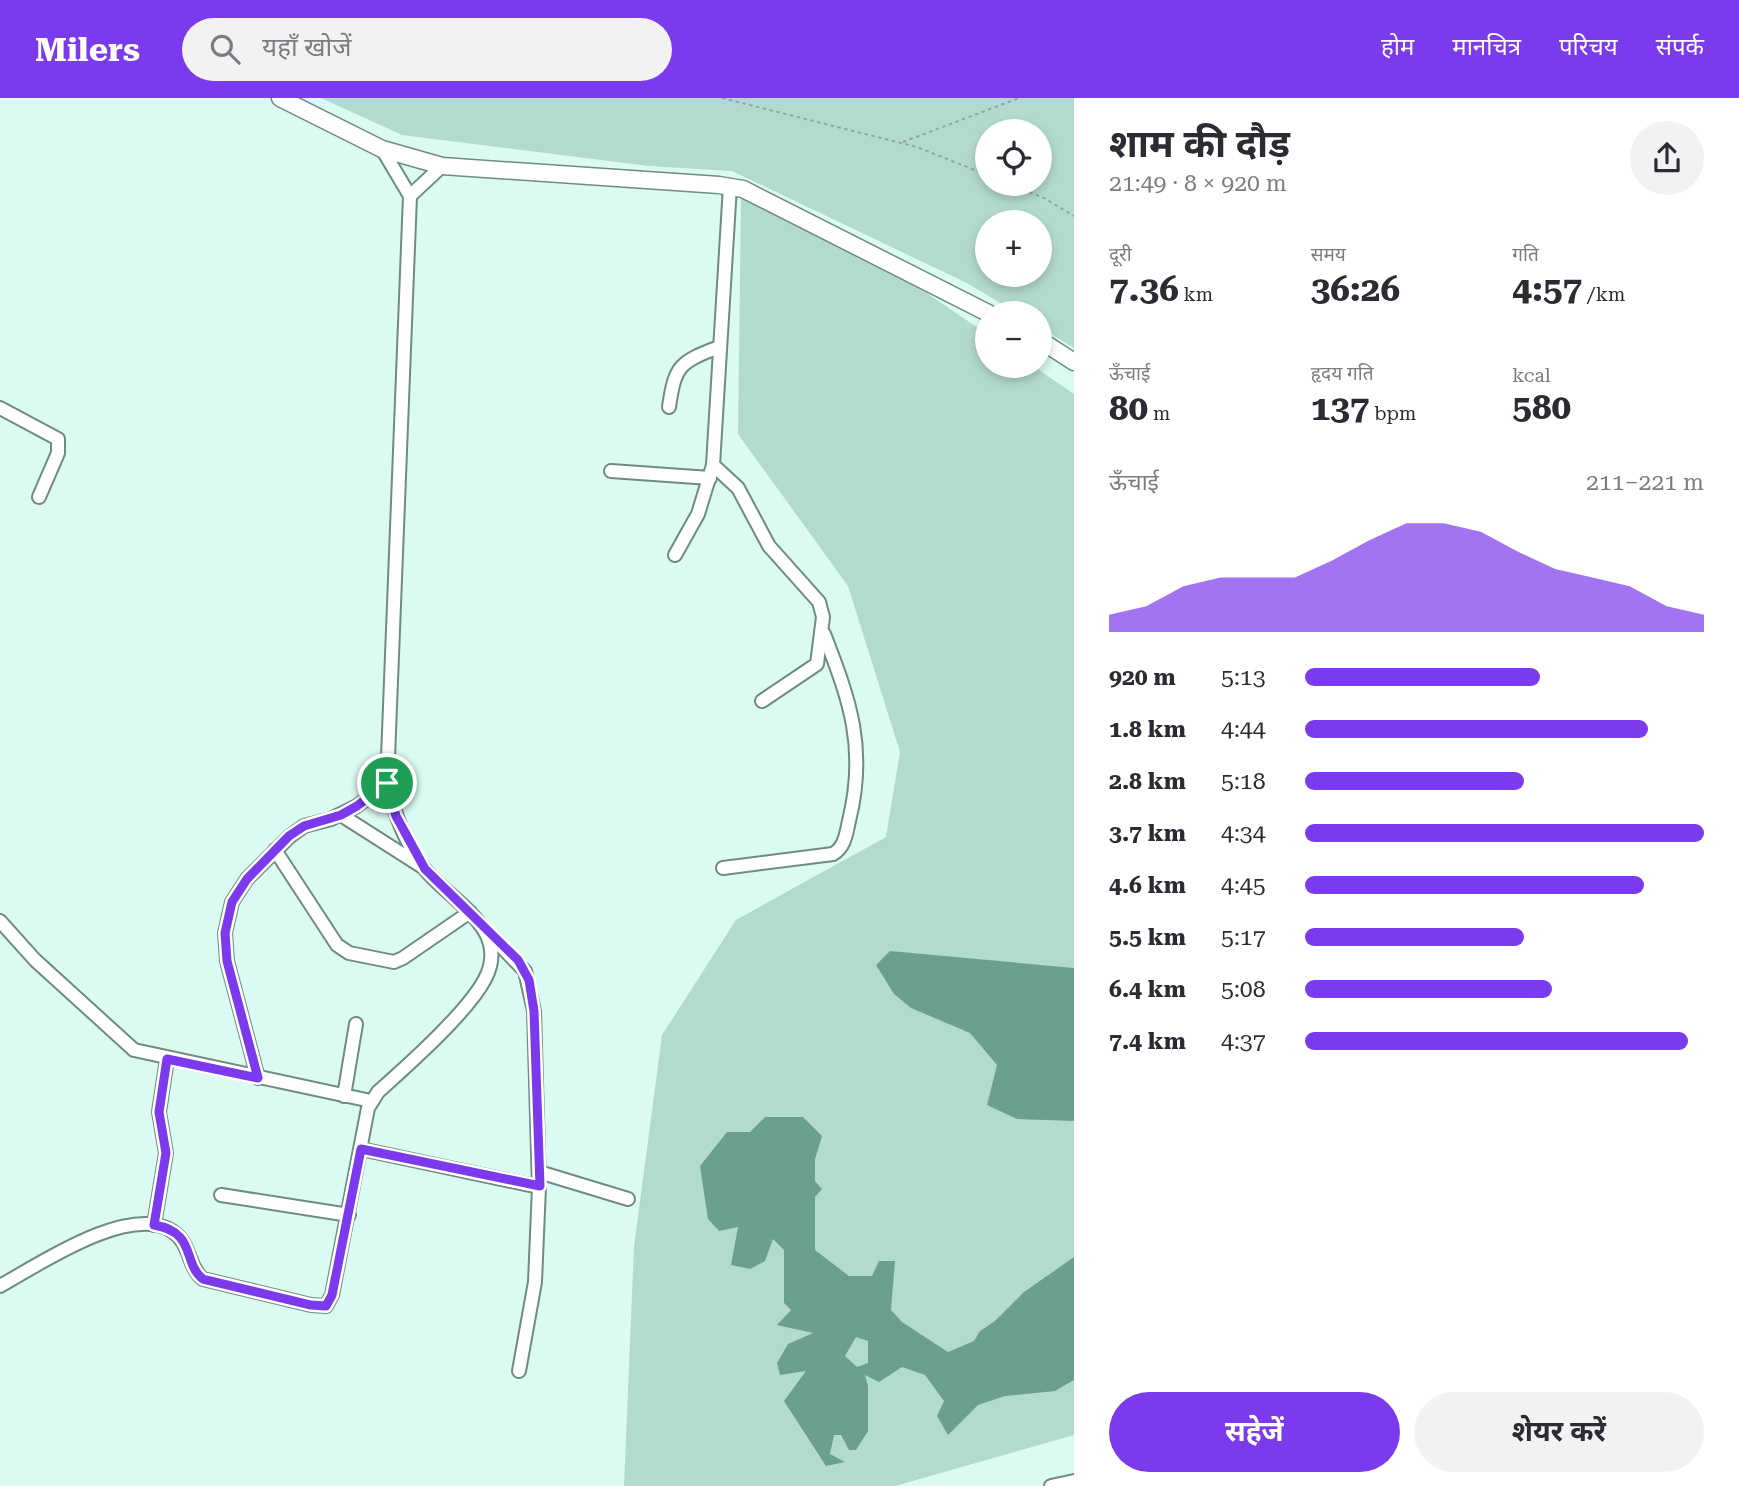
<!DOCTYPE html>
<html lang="hi">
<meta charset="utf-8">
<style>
:root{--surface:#fff;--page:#f2f2f3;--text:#2b2b33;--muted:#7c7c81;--accent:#7c3aed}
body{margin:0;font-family:"Roboto Serif","Noto Sans Devanagari",serif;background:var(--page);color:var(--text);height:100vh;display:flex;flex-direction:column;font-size:26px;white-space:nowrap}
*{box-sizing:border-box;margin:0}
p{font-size:23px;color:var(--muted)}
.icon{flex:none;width:38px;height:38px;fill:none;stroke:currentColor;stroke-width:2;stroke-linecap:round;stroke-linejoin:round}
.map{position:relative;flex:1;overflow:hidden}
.details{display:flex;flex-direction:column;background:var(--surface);width:665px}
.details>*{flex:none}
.controls{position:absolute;left:975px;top:21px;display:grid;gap:14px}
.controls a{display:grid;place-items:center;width:77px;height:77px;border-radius:50%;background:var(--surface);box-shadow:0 4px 10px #0003;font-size:35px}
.pin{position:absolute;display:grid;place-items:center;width:60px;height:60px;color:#fff;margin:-30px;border:4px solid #fff;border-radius:50%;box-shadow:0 2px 7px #0007}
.round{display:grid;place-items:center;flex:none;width:74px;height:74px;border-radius:37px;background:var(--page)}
.head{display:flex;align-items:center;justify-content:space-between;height:119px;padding:0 35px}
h1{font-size:38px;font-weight:700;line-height:52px}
.stats{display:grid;grid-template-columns:repeat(3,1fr);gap:10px;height:119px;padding:7px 35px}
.stats div{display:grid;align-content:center}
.stats b{font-size:35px;font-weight:700}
.stats small{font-size:19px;font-weight:400}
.stats p{font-size:19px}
.chart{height:196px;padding:14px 35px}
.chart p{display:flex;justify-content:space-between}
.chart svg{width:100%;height:126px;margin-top:7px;fill:var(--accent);opacity:.7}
.primary-button{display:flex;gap:14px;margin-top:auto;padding:14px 35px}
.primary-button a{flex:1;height:80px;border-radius:42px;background:var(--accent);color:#fff;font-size:28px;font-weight:700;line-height:80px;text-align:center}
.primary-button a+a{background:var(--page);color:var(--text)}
ul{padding:0 35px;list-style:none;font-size:23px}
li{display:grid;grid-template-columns:112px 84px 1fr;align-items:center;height:52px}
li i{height:18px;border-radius:9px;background:var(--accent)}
header{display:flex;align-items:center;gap:42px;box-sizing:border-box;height:98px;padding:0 35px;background:var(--accent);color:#fff}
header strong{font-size:33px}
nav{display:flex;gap:38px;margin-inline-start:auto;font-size:24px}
.search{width:490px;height:63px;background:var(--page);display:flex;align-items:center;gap:18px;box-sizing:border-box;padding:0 24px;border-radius:38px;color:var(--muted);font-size:26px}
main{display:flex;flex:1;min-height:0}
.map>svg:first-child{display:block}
</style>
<header>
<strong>Milers</strong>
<div class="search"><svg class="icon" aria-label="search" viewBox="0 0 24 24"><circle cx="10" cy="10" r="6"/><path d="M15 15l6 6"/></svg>यहाँ खोजें</div>
<nav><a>होम</a><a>मानचित्र</a><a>परिचय</a><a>संपर्क</a></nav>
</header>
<main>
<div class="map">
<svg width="1074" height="1388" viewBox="0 0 1074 1388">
<rect width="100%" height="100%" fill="#dbfaf1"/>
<g fill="#b3dace" fill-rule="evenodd">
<path d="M321,0h753v250l-34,-21v-14h-23l-50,-30 -235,-112 -83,-5 -247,-31zM987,33h53v53h-53zM987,124h53v53h-53z"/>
<polygon points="741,100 897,175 987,236 987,268 1033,268 1074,296 1074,1337 895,1388 624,1388 634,1149 662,937 736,822 886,739 900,654 848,488 738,336"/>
</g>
<g fill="#6ba091" fill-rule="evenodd">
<polygon points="890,853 1074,870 1074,1023 1017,1021 987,1007 997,967 970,935 911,910 894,896 876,867"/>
<path d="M765,1019h38l19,19 -7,23v22l7,8 -7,8v53l34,26h23l7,-15h16l-4,49 11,12 46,30 26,-11 6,-10 15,-10 29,-29 50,-35v123l-19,11 -50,5 -27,9 -30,30 -11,-19 7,-15 -19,-26 -23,-8 -23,15 -14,-7 3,11v45l-12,19h-7l-8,-15h-7l-4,19 15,8 -19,4 -42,-65 22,-30 -26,4 -3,-12 11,-19 25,-11 -36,-8 14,-15 -7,-7v-53l-11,-11 -8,22 -15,8 -19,-4 7,-38 -19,4 -11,-12 -8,-53 27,-34h23zM856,1239l12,4v22l-11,4 -12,-11z"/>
</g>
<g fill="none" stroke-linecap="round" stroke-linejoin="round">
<defs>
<g id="minor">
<polyline points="730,88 713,367 738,390 769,448 819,504 823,519 817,566 762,603"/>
<polyline points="410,98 442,68"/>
<path d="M669,309c6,-42 11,-45 50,-60"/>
<polyline points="0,310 58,341 58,355 39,399"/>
<polyline points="611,373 710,380"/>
<polyline points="675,457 698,416 713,367"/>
<polyline points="341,717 421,768"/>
<polyline points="275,752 337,847 349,855 394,864 403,860 470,814"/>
<path d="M723,770l110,-14c12,-7 13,-20 16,-33 18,-73 1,-120 -25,-187"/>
<polyline points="0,823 35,862 134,952 371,1003"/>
<polyline points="489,836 525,873 534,913 539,1089 535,1184 519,1273"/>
<polyline points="258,980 227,863 225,835 232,804 247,781 289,739 304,728 331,721 357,708 387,685"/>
<polyline points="344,998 356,926"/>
<polyline points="361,1051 539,1089"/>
<polyline points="539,1074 628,1101"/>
<polyline points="221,1097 349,1117"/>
<polyline points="154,1127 166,1055 159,1014 167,961"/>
<path d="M0,1188c38,-21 129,-83 172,-55 19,12 16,37 31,48l108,26 15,1 6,-11 36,-187 10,-16c30,-27 89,-79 107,-113 27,-51 -37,-79 -62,-112 -18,-25 -29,-54 -36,-84l23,-587 -28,-47"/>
<polyline points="1051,1388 1074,1383"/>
</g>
<g id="major">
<polyline points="280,0 382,51 442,68 719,87 743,91 988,215"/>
<polyline points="1040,242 1074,264"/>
</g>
</defs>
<use href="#minor" stroke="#6f8b83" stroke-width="16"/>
<use href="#major" stroke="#6f8b83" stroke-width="19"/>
<g stroke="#8fa7a0" stroke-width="2" stroke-dasharray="3.5 3.5" stroke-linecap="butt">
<polyline points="722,0 917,49 987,77"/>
<polyline points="903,44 1019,0"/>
<polyline points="1010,86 1044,100 1074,118"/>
</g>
<use href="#minor" stroke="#fff" stroke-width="12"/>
<use href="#major" stroke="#fff" stroke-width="16"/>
</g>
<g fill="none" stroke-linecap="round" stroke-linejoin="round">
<defs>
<path id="route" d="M387,685l9,33 29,53 93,91 11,20 5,31 6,175 -179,-37 -29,146 -6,11 -15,-1 -108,-26c-21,-16 -6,-47 -49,-54l12,-72 -7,-41 8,-53 91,19 -31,-117 -2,-28 7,-31 15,-23 42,-43 15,-10 37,-11 16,-9z"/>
</defs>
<use href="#route" stroke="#fff" stroke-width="14"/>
<use href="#route" stroke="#7c3aed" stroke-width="9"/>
</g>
</svg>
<div class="controls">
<a><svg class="icon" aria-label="locate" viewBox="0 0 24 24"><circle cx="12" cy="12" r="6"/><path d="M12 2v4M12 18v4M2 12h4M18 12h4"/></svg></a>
<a>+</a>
<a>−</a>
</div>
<div class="pin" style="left:387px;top:685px;background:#1e9e55"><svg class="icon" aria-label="arrive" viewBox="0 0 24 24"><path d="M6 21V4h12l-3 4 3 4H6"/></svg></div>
</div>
<section class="details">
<div class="head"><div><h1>शाम की दौड़</h1><p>21:49 · 8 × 920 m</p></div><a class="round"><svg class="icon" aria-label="share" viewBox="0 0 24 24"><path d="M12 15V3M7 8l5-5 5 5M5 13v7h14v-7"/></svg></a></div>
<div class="stats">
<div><p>दूरी</p><b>7.36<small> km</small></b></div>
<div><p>समय</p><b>36:26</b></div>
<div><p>गति</p><b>4:57<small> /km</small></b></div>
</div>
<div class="stats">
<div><p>ऊँचाई</p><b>80<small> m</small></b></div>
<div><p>हृदय गति</p><b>137<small> bpm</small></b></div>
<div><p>kcal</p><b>580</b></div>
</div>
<div class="chart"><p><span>ऊँचाई</span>211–221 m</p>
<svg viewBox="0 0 160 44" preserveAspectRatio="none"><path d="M0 44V38L10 35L20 28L30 25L40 25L50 25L60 19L70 12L80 6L90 6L100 9L110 16L120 22L130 25L140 28L150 35L160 38V44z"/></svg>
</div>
<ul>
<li><b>920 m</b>5:13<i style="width:59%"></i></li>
<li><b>1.8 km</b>4:44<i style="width:86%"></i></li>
<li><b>2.8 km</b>5:18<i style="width:55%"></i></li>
<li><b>3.7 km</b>4:34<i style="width:100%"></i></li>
<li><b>4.6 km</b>4:45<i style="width:85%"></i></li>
<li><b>5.5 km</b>5:17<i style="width:55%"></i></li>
<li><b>6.4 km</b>5:08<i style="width:62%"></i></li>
<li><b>7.4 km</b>4:37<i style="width:96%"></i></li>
</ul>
<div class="primary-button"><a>सहेजें</a><a>शेयर करें</a></div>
</section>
</main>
